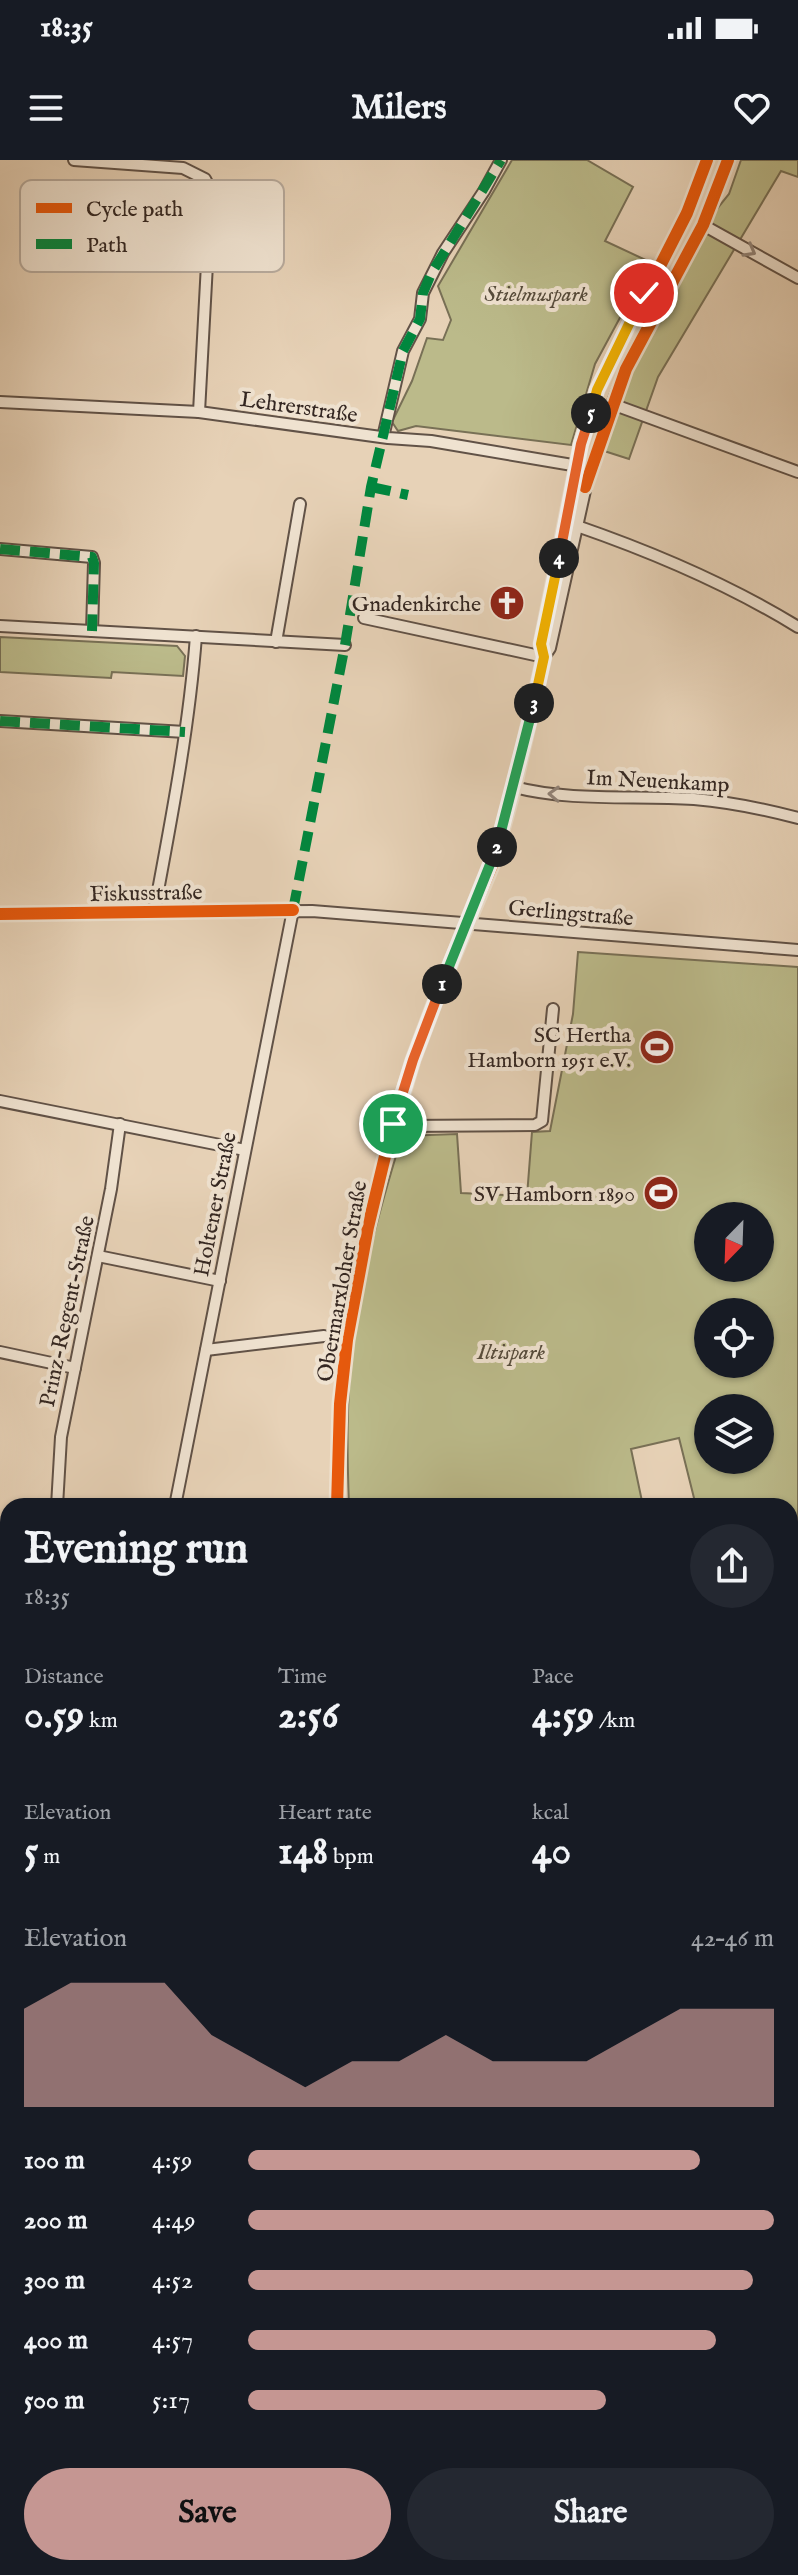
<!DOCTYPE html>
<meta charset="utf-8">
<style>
:root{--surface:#171b24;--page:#242831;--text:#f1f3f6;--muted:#9ea1a6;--accent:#c59692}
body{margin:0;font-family:"IM FELL English",serif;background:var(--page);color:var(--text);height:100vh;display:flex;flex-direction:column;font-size:30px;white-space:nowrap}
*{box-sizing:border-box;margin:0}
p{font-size:26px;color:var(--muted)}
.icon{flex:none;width:44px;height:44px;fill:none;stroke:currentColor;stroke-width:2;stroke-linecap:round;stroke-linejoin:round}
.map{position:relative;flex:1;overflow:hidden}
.sheet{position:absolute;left:0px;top:1338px;width:798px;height:1078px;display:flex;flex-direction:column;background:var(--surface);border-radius:24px 24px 0 0;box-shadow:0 2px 6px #0004}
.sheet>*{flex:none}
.needle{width:52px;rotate:203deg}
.controls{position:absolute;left:694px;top:1042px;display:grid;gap:16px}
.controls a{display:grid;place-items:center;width:80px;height:80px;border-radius:50%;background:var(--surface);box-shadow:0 2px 6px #0004;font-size:40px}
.pin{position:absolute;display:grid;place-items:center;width:68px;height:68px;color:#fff;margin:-34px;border:4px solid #fff;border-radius:50%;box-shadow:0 2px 8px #0007}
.km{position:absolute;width:40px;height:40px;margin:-20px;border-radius:50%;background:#222;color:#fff;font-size:22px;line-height:40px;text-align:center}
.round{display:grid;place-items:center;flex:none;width:84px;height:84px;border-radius:42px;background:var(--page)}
.summary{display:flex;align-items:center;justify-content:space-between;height:136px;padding:0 24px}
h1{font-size:44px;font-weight:800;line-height:60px}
.figures{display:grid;grid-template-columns:repeat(3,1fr);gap:12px;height:136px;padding:8px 24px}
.figures div{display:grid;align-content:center}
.figures b{font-size:40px;font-weight:800}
.figures small{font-size:22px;font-weight:400}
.figures p{font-size:22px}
.chart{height:224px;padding:16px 24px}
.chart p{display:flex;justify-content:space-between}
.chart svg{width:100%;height:144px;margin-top:8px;fill:var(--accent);opacity:.7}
.button{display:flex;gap:16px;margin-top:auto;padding:16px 24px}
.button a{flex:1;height:92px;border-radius:48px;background:var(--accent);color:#111;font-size:32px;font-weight:800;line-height:92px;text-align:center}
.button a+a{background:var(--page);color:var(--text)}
ul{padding:0 24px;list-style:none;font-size:26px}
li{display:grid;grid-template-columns:128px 96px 1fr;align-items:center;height:60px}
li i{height:20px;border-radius:10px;background:var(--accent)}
.status{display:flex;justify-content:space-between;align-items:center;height:56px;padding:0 40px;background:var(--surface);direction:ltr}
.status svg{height:22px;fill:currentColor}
header{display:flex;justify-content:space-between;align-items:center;height:104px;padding:0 24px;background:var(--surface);font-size:36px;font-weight:800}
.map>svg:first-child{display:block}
</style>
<div class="status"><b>18:35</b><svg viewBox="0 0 49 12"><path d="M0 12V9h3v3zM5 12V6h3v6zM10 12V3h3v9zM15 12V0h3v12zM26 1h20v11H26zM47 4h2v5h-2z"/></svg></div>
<header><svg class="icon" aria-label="menu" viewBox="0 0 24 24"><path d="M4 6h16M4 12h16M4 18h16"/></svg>Milers<svg class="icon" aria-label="heart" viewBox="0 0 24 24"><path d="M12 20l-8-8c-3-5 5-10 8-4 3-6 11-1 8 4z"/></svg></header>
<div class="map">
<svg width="798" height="2415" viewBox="0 0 798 2415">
<rect width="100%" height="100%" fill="#e7d2b7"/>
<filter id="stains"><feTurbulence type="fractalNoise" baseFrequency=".0025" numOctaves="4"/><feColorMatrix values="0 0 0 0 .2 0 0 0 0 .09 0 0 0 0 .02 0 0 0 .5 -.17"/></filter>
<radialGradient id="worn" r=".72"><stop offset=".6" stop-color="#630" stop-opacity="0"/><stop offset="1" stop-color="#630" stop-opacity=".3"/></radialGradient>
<g fill="#bbba8a" stroke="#787056" stroke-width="2" fill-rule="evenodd">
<polygon points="512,0 587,0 633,27 605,81 650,102 595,204 571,285 416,266 398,271 392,262 412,221 427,178 443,180 451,160 438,126"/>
<polygon points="741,0 798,0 798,17 781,11 658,217 629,299 598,289 614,242 704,65 729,34"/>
<polygon points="0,477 177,486 185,496 183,516 112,512 111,518 0,512"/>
<path d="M578,792l220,15v585l-8,2v-48h-94l-17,-68 -48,11 12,57h-294c-2,-54 -3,-107 4,-160 8,-72 28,-141 49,-210l55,-2 4,59 66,3 5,-64 18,-1 23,-117zM708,1056h52v52h-52zM708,1152h52v52h-52zM708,1248h52v52h-52z"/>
<polygon points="0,1689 8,1694 8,1873 0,1869"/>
</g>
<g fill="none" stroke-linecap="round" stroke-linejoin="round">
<g stroke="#97b8a9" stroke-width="18">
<polyline points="0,1793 8,1798"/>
<polyline points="790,2298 798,2303"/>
</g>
<defs>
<g id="minor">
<polyline points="74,0 183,8 205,19 211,30 199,252"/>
<polyline points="703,65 798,118"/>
<polyline points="0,242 199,252 388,278 431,281 590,308"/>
<polyline points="612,244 798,312"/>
<polyline points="383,277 403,191 420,159 423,133 443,93 484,31 501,0"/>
<path d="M577,366c78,27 151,58 221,101"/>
<polyline points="0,389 92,397 94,403 92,471"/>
<polyline points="364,458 544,497"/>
<polyline points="0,466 345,485"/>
<polyline points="276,482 300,344"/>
<polyline points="544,497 550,488 586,326 612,244 626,209 703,65 728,0"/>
<polyline points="0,561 185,572"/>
<path d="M514,627c58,15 120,8 180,12 35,3 70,10 104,19"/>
<path d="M154,752c17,-91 35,-183 42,-276"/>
<polyline points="0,754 312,751 798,790"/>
<polyline points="0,941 245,990"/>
<polyline points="393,964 404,966 535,965 542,961 553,849"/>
<polyline points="98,1096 220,1121"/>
<polyline points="206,1190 324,1176"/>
<polyline points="0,1192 75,1208"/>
<polyline points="57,1346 61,1277 111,1029 120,964"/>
<polyline points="175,1346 293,750"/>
<polyline points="337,1346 340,1244 347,1180 368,1067 387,988 413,900 439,831 493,703 514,627 544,497 541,484 581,284 597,230 687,53 707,0"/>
<polyline points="0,1425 8,1423"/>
<polyline points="790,1495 798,1493"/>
<polyline points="0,1516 8,1525"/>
<polyline points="0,1608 8,1606"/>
<polyline points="790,1646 798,1644"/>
<polyline points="790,1819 798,1817"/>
<polyline points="0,1968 8,1969"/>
<polyline points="790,2106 798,2111"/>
<polyline points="0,2161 8,2144"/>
<polyline points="0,2202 8,2208"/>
<polyline points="0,2229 8,2218"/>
<polyline points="146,2408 172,2415"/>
<polyline points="678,2408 681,2410 680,2415"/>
<polyline points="276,2415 278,2408"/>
<polyline points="393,2415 395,2408"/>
</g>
<polyline id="major" points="8,2415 17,2415"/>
</defs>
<use href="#minor" stroke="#615247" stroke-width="14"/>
<use href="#major" stroke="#342722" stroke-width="18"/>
<use href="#minor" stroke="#efe2d0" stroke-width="10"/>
<use href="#major" stroke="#e7d2b7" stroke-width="14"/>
<defs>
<g id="rail">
<polyline points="0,1728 8,1733"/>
<polyline points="790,1938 798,1936"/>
<polyline points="790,2204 798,2197"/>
</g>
</defs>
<use href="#rail" stroke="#342722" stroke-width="6"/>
<use href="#rail" stroke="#efe2d0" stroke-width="3" stroke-dasharray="9" stroke-linecap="butt"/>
<g stroke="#00873e" stroke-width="10" stroke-dasharray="20 10" stroke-linecap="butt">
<polyline points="371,327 408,335"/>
<polyline points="0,389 92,397 94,403 92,471"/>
<polyline points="0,561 185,572"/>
<polyline points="293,750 345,485 371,327 403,191 420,159 423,133 431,114 501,0"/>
<polyline points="0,1608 8,1606"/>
<polyline points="0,1840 8,1845"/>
<polyline points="0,2161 8,2144"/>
<polyline points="0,2202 8,2208"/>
<polyline points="0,2229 8,2218"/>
<polyline points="790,2344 798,2349"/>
</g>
<defs>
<g id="cycleway">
<polyline points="585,327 626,209 703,65 728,0"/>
<polyline points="0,754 293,750"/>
<polyline points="337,1346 340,1244 347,1180 368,1067 387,988 413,900 439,831 493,703 514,627 544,497 541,484 581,284 597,230 687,53 707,0"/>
</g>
</defs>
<use href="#cycleway" stroke="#efe2d0" stroke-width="17"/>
<use href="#cycleway" stroke="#e8590c" stroke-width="12"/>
</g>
<defs><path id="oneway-chevron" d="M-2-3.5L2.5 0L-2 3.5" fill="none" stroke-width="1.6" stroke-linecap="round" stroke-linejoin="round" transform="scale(2)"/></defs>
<g stroke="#928479">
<use href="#oneway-chevron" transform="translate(750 91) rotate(29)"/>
<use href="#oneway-chevron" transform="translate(554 634) rotate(-178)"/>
</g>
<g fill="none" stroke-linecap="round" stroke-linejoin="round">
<defs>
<polyline id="split-1" points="393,964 413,900 442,824"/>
<polyline id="split-2" points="442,824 497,687"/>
<polyline id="split-3" points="497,687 534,543"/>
<polyline id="split-4" points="534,543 544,497 541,484 559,398"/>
<polyline id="split-5" points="559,398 581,284 591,253"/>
<polyline id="split-6" points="591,253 597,230 644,133"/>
</defs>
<use href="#split-1" stroke="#fff" stroke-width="16"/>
<use href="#split-2" stroke="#fff" stroke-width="16"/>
<use href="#split-3" stroke="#fff" stroke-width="16"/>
<use href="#split-4" stroke="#fff" stroke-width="16"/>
<use href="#split-5" stroke="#fff" stroke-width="16"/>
<use href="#split-6" stroke="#fff" stroke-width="16"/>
<use href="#split-1" stroke="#f0652b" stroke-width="10"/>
<use href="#split-2" stroke="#22a559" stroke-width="10"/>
<use href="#split-3" stroke="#22a559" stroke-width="10"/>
<use href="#split-4" stroke="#f5b400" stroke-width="10"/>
<use href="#split-5" stroke="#f0652b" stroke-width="10"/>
<use href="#split-6" stroke="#f5b400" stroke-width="10"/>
</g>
<defs>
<symbol id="church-disc" viewBox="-11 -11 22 22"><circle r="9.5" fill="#8f2418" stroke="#efe2d0"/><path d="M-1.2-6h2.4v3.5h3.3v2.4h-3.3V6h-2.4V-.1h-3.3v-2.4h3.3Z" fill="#fff"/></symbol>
<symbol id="stadium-disc" viewBox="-11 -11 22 22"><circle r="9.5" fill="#8f2418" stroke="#efe2d0"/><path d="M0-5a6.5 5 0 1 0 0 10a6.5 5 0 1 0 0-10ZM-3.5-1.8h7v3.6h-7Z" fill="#fff"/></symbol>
</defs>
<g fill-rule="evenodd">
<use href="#church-disc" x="487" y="423" width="40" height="40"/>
<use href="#stadium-disc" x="637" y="867" width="40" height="40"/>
<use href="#stadium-disc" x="641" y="1013" width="40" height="40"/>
</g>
<g text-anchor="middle" stroke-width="8" stroke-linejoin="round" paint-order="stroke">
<g font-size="22" font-style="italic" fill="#564c3c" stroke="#efe2d0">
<text x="536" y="141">Stielmuspark</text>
<text x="511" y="1199">Iltispark</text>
</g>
<g font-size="22" fill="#342722" stroke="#efe2d0">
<text transform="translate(299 246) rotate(8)" y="8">Lehrerstraße</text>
<text transform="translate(658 620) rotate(3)" y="8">Im Neuenkamp</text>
<text transform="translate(146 732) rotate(-1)" y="8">Fiskusstraße</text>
<text transform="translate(571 752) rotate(5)" y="8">Gerlingstraße</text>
<text transform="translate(214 1044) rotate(-79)" y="8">Holtener Straße</text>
<text transform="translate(341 1121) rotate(-80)" y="8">Obermarxloher Straße</text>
<text transform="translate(66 1151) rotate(-78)" y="8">Prinz-Regent-Straße</text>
</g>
<g font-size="22" fill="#342722" stroke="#efe2d0" text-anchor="end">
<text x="481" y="451">Gnadenkirche</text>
<text x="631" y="882">SC Hertha<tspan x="631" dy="25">Hamborn 1951 e.V.</tspan></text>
<text x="635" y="1041">SV Hamborn 1890</text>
</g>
</g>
<rect x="20" y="20" width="264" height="92" rx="12" fill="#efe2d0" stroke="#b7aa9c" stroke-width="2"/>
<rect x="36" y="43" width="36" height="10" fill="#e8590c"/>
<rect x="36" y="79" width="36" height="10" fill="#00873e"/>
<g font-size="22" fill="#342722">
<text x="86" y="56">Cycle path</text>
<text x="86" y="92">Path</text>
</g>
<rect width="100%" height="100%" filter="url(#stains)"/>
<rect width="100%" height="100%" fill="url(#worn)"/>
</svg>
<div class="controls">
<a><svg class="needle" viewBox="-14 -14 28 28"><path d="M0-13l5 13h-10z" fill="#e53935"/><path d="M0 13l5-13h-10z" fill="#9ea1a6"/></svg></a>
<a><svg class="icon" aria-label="locate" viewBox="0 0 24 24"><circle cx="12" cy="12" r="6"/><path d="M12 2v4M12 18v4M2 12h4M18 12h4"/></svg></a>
<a><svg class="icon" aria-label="layers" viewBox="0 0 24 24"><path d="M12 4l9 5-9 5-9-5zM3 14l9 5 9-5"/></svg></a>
</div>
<div class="pin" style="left:393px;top:964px;background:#1e9e55"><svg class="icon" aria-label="arrive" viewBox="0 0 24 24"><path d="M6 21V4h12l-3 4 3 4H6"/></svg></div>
<div class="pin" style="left:644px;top:133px;background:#d93025"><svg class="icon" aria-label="check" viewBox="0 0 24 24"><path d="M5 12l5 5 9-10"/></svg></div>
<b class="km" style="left:442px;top:824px">1</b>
<b class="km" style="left:497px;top:687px">2</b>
<b class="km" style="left:534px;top:543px">3</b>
<b class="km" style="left:559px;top:398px">4</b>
<b class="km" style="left:591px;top:253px">5</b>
<section class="sheet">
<div class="summary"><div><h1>Evening run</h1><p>18:35</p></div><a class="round"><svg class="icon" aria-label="share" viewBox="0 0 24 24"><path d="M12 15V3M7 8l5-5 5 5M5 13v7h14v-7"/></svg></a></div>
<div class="figures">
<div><p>Distance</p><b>0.59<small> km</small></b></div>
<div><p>Time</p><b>2:56</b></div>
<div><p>Pace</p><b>4:59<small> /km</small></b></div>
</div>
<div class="figures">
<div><p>Elevation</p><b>5<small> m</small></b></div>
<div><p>Heart rate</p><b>148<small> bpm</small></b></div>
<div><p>kcal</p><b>40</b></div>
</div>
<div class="chart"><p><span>Elevation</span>42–46 m</p>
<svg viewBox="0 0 160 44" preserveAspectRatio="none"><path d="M0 44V14L10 6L20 6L30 6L40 22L50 30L60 38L70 30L80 30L90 22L100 30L110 30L120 30L130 22L140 14L150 14L160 14V44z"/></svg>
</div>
<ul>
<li><b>100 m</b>4:59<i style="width:86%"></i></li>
<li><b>200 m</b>4:49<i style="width:100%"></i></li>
<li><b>300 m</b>4:52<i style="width:96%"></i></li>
<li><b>400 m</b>4:57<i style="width:89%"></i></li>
<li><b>500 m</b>5:17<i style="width:68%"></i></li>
</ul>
<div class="button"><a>Save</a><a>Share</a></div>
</section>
</div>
